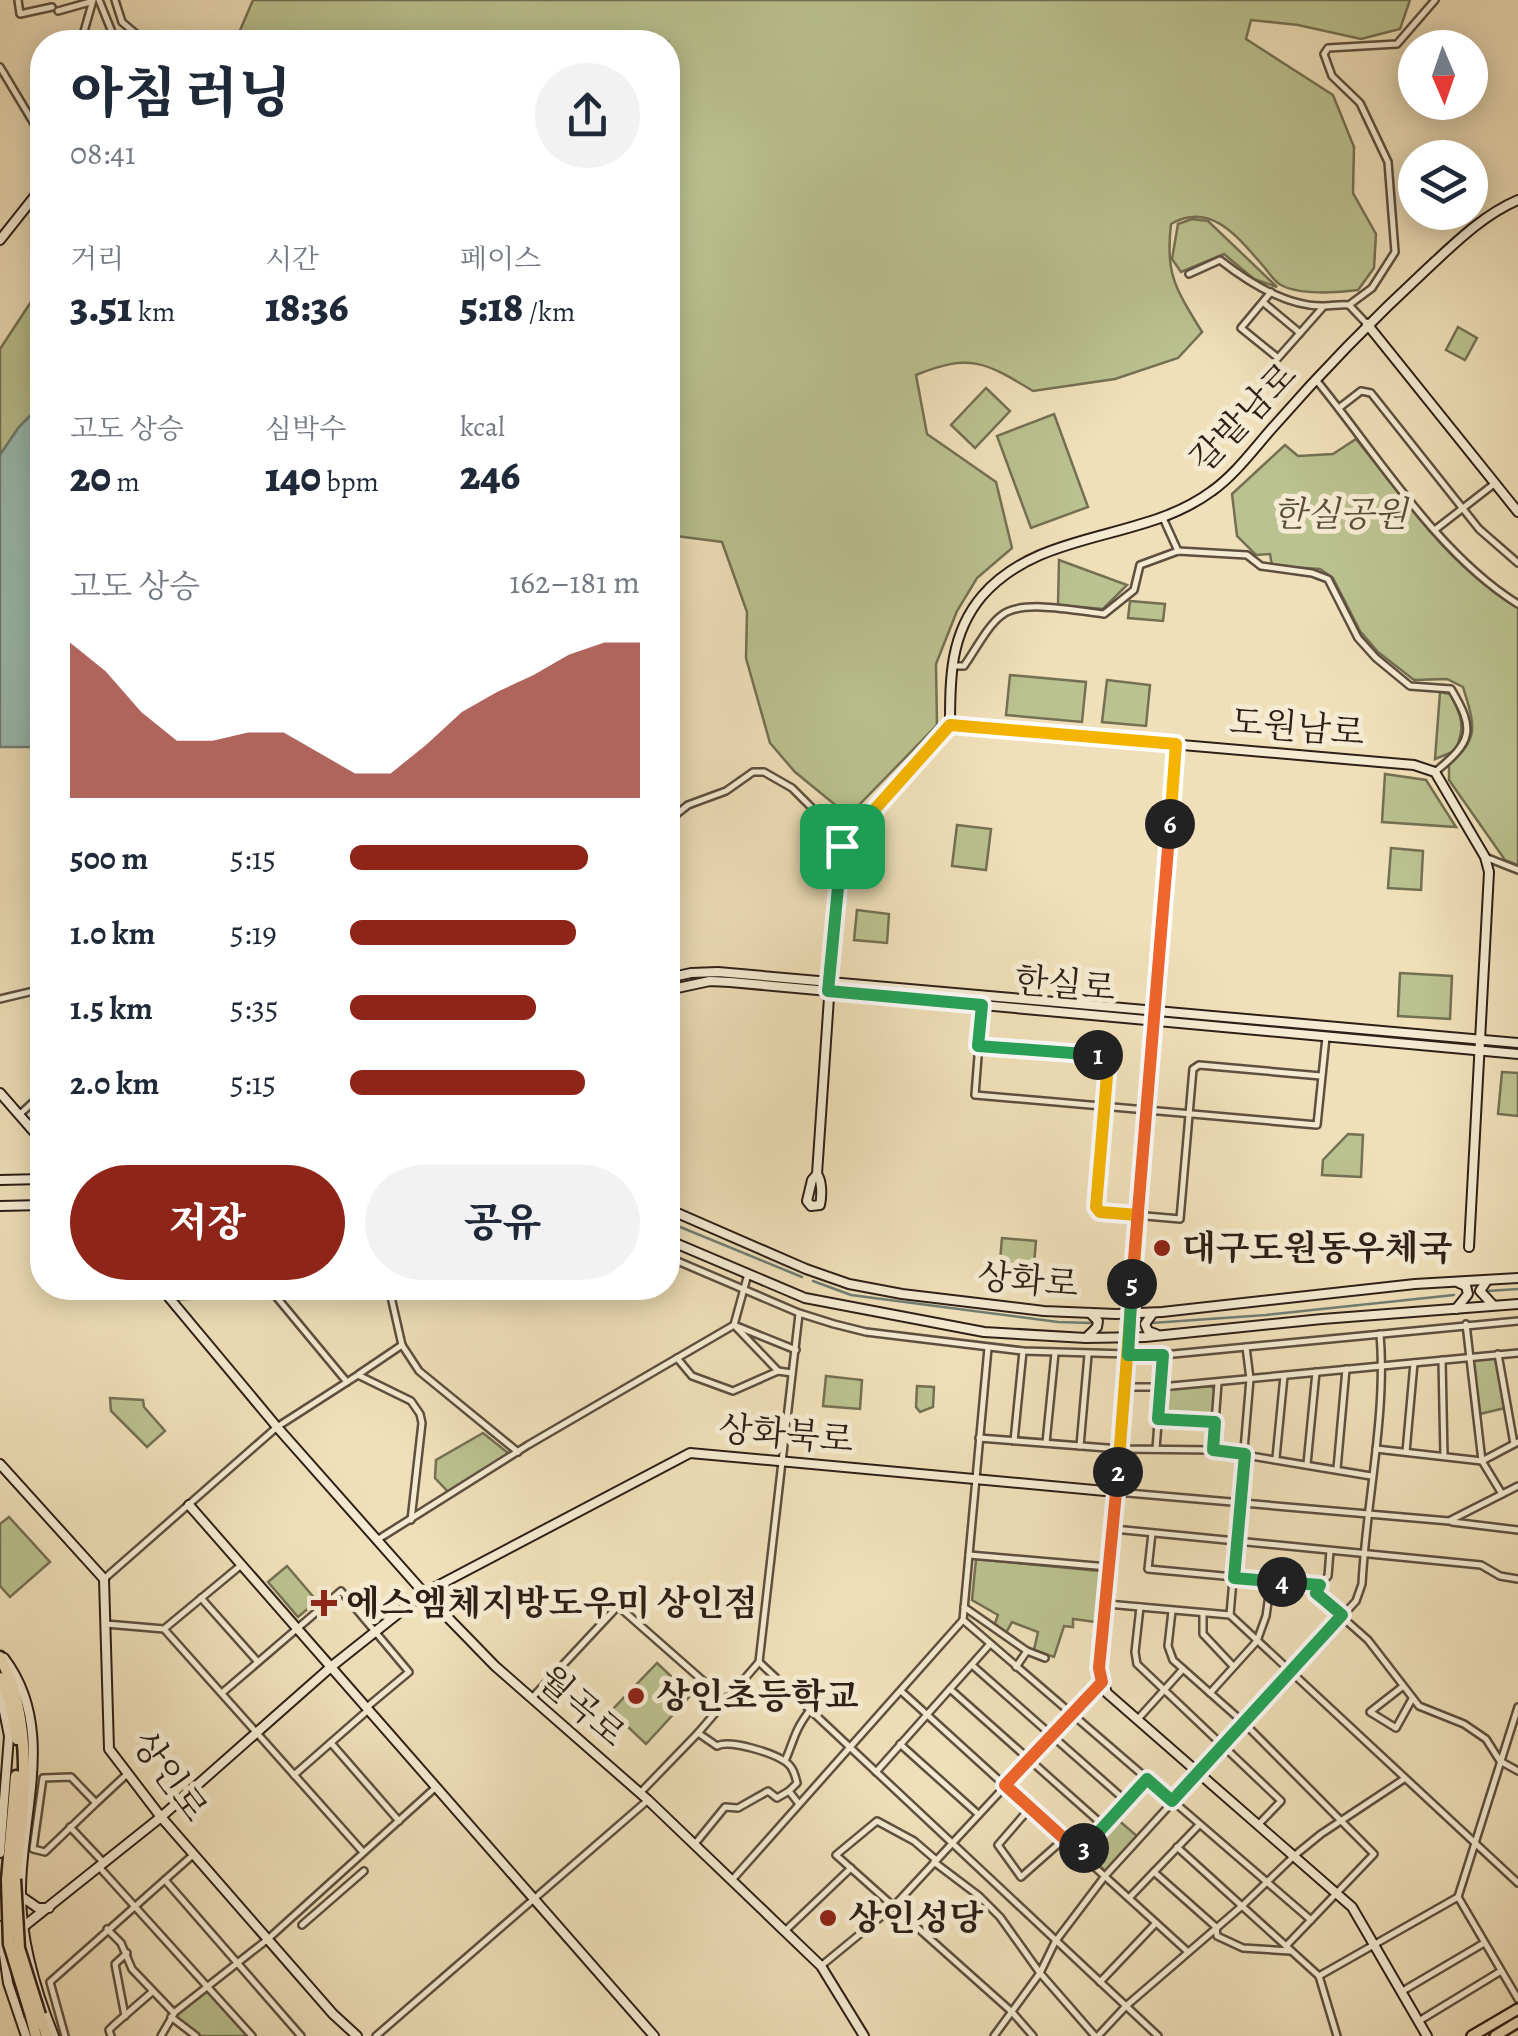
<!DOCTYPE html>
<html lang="ko">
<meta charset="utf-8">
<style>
:root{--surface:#fff;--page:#f2f2f3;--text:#1f2937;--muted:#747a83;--accent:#8f2418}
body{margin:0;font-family:Alegreya,"Noto Serif KR",serif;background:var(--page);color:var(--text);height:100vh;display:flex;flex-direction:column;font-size:38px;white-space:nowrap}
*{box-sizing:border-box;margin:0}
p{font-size:32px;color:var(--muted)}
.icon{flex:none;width:55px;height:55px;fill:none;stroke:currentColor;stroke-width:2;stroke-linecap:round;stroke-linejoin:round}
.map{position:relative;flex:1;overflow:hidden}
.sheet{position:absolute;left:30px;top:30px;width:650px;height:1270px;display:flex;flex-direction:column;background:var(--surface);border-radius:40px;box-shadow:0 5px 25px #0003}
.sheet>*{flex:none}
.needle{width:65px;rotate:178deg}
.controls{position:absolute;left:1398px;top:30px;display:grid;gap:20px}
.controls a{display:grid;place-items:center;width:90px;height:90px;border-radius:50%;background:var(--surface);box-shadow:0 5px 25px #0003;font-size:50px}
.pin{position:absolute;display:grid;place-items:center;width:85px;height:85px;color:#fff;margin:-42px;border-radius:20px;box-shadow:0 5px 15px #0006}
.km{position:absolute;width:50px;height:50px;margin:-25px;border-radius:50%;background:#222;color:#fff;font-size:28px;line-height:50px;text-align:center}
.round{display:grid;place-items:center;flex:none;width:105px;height:105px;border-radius:52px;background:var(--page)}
.headline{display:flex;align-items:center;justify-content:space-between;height:170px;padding:0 40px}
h1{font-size:55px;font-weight:800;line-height:75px}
.figures{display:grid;grid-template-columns:repeat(3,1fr);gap:15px;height:170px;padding:10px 40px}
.figures div{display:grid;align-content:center}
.figures b{font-size:42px;font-weight:800}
.figures small{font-size:28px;font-weight:400}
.figures p{font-size:28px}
.chart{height:280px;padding:20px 40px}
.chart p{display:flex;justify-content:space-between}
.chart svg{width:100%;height:180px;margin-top:10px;fill:var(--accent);opacity:.7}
.button{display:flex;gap:20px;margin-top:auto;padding:20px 40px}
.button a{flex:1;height:115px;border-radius:60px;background:var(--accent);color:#fff;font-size:40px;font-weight:800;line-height:115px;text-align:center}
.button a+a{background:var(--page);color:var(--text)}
ul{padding:0 40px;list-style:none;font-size:32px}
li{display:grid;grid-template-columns:160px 120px 1fr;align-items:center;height:75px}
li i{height:25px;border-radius:12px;background:var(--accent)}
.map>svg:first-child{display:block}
</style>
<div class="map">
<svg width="1518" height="2036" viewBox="0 0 1518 2036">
<rect width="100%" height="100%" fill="#f0e0b9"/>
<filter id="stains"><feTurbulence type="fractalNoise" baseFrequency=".002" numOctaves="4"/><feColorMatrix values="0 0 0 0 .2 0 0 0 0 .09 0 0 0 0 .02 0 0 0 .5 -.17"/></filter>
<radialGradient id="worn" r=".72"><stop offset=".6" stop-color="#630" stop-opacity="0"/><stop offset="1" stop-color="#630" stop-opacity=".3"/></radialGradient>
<g fill="#bac28f" stroke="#747053" stroke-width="2.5">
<path d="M253,0h1157l-10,29 -39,10 -63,-14 -47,-5 -5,19 87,56 21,52 -1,46 23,41 -2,34 -16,22c-20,3 -60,5 -77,-5 -6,-3 -12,-12 -16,-17 -25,-28 -53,-68 -94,-44 -6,51 5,65 31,108l-24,26 -63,21 -82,12c-48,-29 -63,-38 -117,-16l11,59 69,48 16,66 -35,30 -20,33 -21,53 1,61 -81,83h-17l-44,-36 -25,-29 -24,-85 1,-46 -25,-70 -54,-7v-493h-433z"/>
<polygon points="1192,219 1208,221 1277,287 1254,279 1224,254 1181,272 1172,259 1178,224"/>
<polygon points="42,285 42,404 19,427 0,455 0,349"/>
<polygon points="1458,327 1477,338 1465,360 1446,350"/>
<polygon points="986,388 1010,411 975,448 951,425"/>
<polygon points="1054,414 1088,507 1031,528 997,436"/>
<path d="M1356,439c49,60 93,129 162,168v258l-13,-5 -56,-80v-17c33,-24 24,-42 14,-76l-16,-8 -33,1 -36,-28 -18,-21 -27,-53 -13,-9 -48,-3 -2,-12 -14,1 -19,-19 -5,-42 53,-49 13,11 35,-2z"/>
<polygon points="1059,560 1127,585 1103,609 1058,605"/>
<polygon points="1130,601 1165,604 1163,621 1128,618"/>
<polygon points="1010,675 1086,682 1082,722 1006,715"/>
<polygon points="1107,680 1150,685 1146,726 1102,722"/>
<path d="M1440,692l10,2c12,22 16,34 5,57l-20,8z"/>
<polygon points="1385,774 1426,780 1456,827 1382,822"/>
<polygon points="957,825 991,829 986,870 952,866"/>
<polygon points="1391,848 1423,851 1421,890 1388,888"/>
<polygon points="857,910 889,914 887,943 854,940"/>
<polygon points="1400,973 1452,976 1450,1019 1398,1016"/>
<polygon points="1502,1072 1518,1073 1518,1116 1498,1114"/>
<polygon points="1348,1134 1363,1135 1361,1177 1322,1175 1323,1160"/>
<polygon points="1002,1238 1036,1241 1033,1275 999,1272"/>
<polygon points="1496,1357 1505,1408 1480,1414 1473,1360"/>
<polygon points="826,1376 862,1380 860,1409 823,1406"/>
<polygon points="917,1386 934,1387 933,1407 920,1412 916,1407"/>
<polygon points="1211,1386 1215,1390 1214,1417 1211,1420 1166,1417 1164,1392 1168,1389"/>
<polygon points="110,1398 143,1400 144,1407 165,1431 147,1447 111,1411"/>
<polygon points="483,1433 508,1453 509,1459 451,1495 435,1478 436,1460"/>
<polygon points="9,1517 50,1562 10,1597 0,1586 0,1524"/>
<polygon points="976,1559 1100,1571 1096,1622 1073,1619 1073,1627 1064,1626 1054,1657 1034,1650 1038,1632 1012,1622 1006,1633 994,1626 998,1615 972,1600"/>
<polygon points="287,1566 317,1601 298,1617 268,1582"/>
<polygon points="657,1663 691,1695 646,1744 611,1711"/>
<polygon points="1117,1819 1137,1836 1105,1871 1085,1854"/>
<polygon points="208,1984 252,2036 196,2036 171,2017"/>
</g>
<polygon fill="#9abdb2" stroke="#6f7e74" stroke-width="2.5" points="42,404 42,747 0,747 0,455 19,427"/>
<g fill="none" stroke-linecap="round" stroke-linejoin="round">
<g stroke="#6f7e74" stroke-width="2.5">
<polyline points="668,1222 802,1277"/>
<polyline points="813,1281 851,1295 1058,1322 1091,1323"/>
<polyline points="1487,1291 1518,1289"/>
<polyline points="1152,1323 1266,1315 1454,1295"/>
</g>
<defs>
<g id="street">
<polyline points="18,0 20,14 52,7"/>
<polyline points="99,0 116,42"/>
<polyline points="115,0 122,22 141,38 139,42"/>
<polyline points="58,11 90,2"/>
<polyline points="81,42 93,0"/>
<polyline points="0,67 42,137"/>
<path d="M1189,274l31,-14c28,22 66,47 104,46 9,0 16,-2 25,-1l18,19"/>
<polyline points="1271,292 1241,328 1278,358 1323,307"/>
<polyline points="1264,303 1300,333"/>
<polyline points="1349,305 1372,288 1395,252 1388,162 1360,103 1332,76 1324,54 1328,48 1397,44 1435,0"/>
<path d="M1317,381c59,72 121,174 201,223"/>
<polyline points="1339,408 1361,391 1371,393 1479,529 1518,563"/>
<polyline points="1163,518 1178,551"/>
<polyline points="1436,529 1494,484"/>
<path d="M954,666h10c11,-15 23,-40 38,-51 20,-16 76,-4 102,-1l30,-24 6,-25 38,-14 69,4 14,11 51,7 16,6 30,59 18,20 34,28 41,3c25,41 21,53 -16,83"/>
<polyline points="668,821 688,805 726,791 753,772 764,772 792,788 817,813 850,835"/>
<polyline points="1485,857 1518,870"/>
<polyline points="0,999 42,989"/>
<polyline points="982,1005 975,1095 1317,1125 1326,1037"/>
<polyline points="979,1046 1102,1055 1108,1063 1097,1207 1100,1212 1180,1219 1193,1069 1199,1065 1321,1076"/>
<polyline points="19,1115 42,1094"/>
<polyline points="668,1257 799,1313 834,1324 866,1332 1023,1351 1163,1355 1518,1321"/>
<polyline points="269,1288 347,1382 358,1375 411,1401 420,1414 422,1423 411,1520"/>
<polyline points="389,1288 402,1345 419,1371 518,1452"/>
<polyline points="168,1296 369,1288"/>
<polyline points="1466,1324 1482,1461 1502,1494"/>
<polyline points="734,1325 796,1350"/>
<polyline points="736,1327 778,1371"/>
<polyline points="1498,1354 1514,1444"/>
<polyline points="677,1358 692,1376 733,1391 778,1371 792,1373"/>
<polyline points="1442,1360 1444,1456"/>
<polyline points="359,1374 402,1345"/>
<polyline points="1128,1387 1161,1387 1518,1353"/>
<polyline points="1159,1419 1215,1422"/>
<polyline points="979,1438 1120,1449 1215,1450 1371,1476"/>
<polyline points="1014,1441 1023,1351"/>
<polyline points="1046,1443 1055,1353"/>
<polyline points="1080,1446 1088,1355"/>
<polyline points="1156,1449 1163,1355"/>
<polyline points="1376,1449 1482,1461 1518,1442"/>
<polyline points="1213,1450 1218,1383"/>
<polyline points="1406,1452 1414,1363"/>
<polyline points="1276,1458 1284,1376"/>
<polyline points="1307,1464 1316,1372"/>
<polyline points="1337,1469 1346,1369"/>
<polyline points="1116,1492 1449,1521 1518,1486"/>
<polyline points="1452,1522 1518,1530"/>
<polyline points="1114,1529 1481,1565 1500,1576 1518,1579"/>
<polyline points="1152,1533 1148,1569 1320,1585 1328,1576 1330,1551"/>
<polyline points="377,1540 528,1445 734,1325 748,1274"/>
<polyline points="969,1555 1108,1567"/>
<polyline points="104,1579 277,1427 347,1382"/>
<polyline points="1320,1585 1315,1593 1368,1640 1419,1706 1464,1724 1486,1739 1500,1761 1518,1771"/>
<polyline points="201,1598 258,1662"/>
<polyline points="1107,1604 1230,1615 1518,1883"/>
<polyline points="964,1607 1027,1651 1045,1658"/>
<polyline points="1140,1607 1135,1652 1137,1664 1281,1801 1258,1825"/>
<polyline points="1172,1611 1168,1646 1173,1660 1244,1723 1374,1854 1286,1946"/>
<polyline points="1203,1613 1203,1634 1233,1666"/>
<polyline points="1230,1615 1250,1379 1246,1347"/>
<polyline points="963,1620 1311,1920"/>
<polyline points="106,1624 164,1629 363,1852"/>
<polyline points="164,1629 240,1566"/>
<polyline points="759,1662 1158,2036"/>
<polyline points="972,1665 1126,1801"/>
<polyline points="1016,1667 1027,1651"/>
<polyline points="1402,1687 1370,1712 1396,1728 1412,1699"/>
<polyline points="950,1689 1104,1826"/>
<polyline points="901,1691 1187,1951"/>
<polyline points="222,1693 341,1591 409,1672 367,1707"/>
<polyline points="1210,1693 1257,1641 1266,1616 1271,1581"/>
<polyline points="532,1698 618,1606 726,1701"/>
<polyline points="1518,1707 1458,1897 1518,1999"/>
<polyline points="1138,1719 1183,1669"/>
<path d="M698,1733l19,13c13,-7 56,7 69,16 7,5 9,13 11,21l-8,8 10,13"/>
<polyline points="331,1743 399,1821"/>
<polyline points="900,1744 978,1814"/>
<path d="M785,1761c10,-23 9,-30 25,-51"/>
<polyline points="876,1772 990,1644"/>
<polyline points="294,1775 367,1711"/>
<polyline points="640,1793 698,1733 759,1662 799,1314"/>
<polyline points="96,1803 45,1852 33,1849 43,1778 71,1777 96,1803 126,1775"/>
<polyline points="1030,1808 998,1845 1021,1877 1064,1839"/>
<polyline points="70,1827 104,1863"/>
<polyline points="694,1845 725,1807 738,1808 768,1791 777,1798 789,1791"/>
<polyline points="1177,1847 1319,1976 1337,2036"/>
<polyline points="1079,1853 1147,1779"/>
<polyline points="935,1859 914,1841 877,1821 836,1855 1012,2012 1033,2036"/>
<polyline points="934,1862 979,1896 1000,1917 1040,1973 1095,2036"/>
<polyline points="100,1868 252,2036"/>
<polyline points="1154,1872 1216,1927 1217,1936 1243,1948 1290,1951"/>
<polyline points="165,1880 301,2036"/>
<polyline points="732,1880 963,1620 988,1348"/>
<polyline points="1129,1898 1199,1825"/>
<polyline points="302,1925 364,1871"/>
<polyline points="107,1929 121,1943 132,1969 174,2013"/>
<polyline points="785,1931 851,1868"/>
<polyline points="821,1966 894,1906 1102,1682"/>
<polyline points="1319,1976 1458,1897"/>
<polyline points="1100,1982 1156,1923"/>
<polyline points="1401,1992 1484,1943"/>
<polyline points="125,2016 115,1964 127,1953"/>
<polyline points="171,2017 196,2036"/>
<polyline points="1419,2021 1501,1971"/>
<polyline points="65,2036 50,1982 194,1854"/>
<polyline points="111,2036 109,2030 114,2025 152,1992"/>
<polyline points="161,2036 175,2012 268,1939 436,1787"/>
<polyline points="376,2036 648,1800"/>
<path d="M994,2036l46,-63 15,-31 50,-66 251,-275 6,-17c4,-81 25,-171 18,-250"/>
<polyline points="1098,2036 1126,2006 1242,1906 1294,1856 1321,1834 1404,1779"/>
</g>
<g id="secondary">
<polyline points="0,240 42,187"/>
<polyline points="1367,324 1518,512"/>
<path d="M950,725c0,-47 0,-91 32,-129 59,-68 160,-53 230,-105 24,-17 43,-44 63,-66 48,-55 99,-107 153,-157 27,-25 55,-53 90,-68"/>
<polyline points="1176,744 1130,1314 1127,1387 1099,1668 1107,1693 1352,1907 1427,2036"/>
<polyline points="668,978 691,973 718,972 1518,1043"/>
<polyline points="668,990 710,981 730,982 1518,1054"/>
<polyline points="0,1093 42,1141"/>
<path d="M817,1174l-5,6 -5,21 4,5 9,-1c2,-9 2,-25 -3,-31l21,-309 4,-19 108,-121 464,40 21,7 50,85 4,15 -20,375"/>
<polyline points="0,1180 42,1179"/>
<polyline points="0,1206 42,1205"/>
<polyline points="668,1209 806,1269 849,1284 902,1294 1044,1311 1116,1314 1162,1312 1415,1284 1518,1278"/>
<polyline points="668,1240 805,1298 984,1332 1086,1338 1145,1337 1322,1319 1518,1304"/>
<polyline points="1486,1282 1480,1291 1493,1305"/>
<polyline points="161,1288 277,1427 424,1593 495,1666 648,1800 821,1966 864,2036"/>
<polyline points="1456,1309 1468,1294 1466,1286 1459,1283"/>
<polyline points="1153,1313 1145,1324 1148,1331 1156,1334"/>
<polyline points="1086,1338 1097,1327 1098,1321 1090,1313"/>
<polyline points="0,1464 104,1579 109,1749 161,1817 333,2014 357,2036"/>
<polyline points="189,1505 654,2036"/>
<path d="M4,1658c52,68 18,152 17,230 -1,51 14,101 33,148"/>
<polyline points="0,1691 9,1736 0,1853"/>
<polyline points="22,1897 38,1908 49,1908"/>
<polyline points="0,1926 8,1983 26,2036"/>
<polyline points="3,1943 161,1817 332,1666 424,1593 690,1453 1116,1492"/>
</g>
<g id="primary">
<polyline points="1472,2036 1518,2009"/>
<polyline points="1495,2036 1518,2022"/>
</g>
<g id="highway">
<path d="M0,1657c35,66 24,150 15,222"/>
<polyline points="0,1678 10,1702 17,1739"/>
<polyline points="7,1880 16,1776"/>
<polyline points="40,2015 47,2036"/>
<polyline points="31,2016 36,2036"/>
</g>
</defs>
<use href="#street" stroke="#5e4f40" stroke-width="10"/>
<use href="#secondary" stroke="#2e1f17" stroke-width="12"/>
<use href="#primary" stroke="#2e1f17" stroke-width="14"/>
<use href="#highway" stroke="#2e1f17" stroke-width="15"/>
<use href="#street" stroke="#f5ebd2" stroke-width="5"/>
<use href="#secondary" stroke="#f5ebd2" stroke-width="8"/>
<use href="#primary" stroke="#f0e0b9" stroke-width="9"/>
<use href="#highway" stroke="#f0e0b9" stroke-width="10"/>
<defs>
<g id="highway-bridge">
<polyline points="15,1879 19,1948 40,2015"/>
<polyline points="7,1880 9,1944 31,2016"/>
</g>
</defs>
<use href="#highway-bridge" stroke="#2e1f17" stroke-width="15" stroke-linecap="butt"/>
<use href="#highway-bridge" stroke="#f0e0b9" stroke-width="10"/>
</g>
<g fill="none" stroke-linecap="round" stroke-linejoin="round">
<defs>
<polyline id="split-1" points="842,846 828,991 982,1005 978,1046 1098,1055"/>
<polyline id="split-2" points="1098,1055 1108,1063 1096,1207 1100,1212 1138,1215 1118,1472"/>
<polyline id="split-3" points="1084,1848 1080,1853 1005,1785 1102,1682 1099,1668 1118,1472"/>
<polyline id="split-4" points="1084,1848 1147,1779 1172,1801 1342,1615 1316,1593 1320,1585 1282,1582"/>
<polyline id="split-5" points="1132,1284 1128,1355 1163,1355 1158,1419 1215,1422 1213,1450 1245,1454 1234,1578 1282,1582"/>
<polyline id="split-6" points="1132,1284 1170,824"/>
<polyline id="split-7" points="842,846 950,725 1176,744 1170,824"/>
</defs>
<use href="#split-1" stroke="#fff" stroke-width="20"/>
<use href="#split-2" stroke="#fff" stroke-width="20"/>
<use href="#split-3" stroke="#fff" stroke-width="20"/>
<use href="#split-4" stroke="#fff" stroke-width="20"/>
<use href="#split-5" stroke="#fff" stroke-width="20"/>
<use href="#split-6" stroke="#fff" stroke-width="20"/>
<use href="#split-7" stroke="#fff" stroke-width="20"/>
<use href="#split-1" stroke="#22a559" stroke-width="12"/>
<use href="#split-2" stroke="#f5b400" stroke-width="12"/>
<use href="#split-3" stroke="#f0652b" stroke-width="12"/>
<use href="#split-4" stroke="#22a559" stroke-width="12"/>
<use href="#split-5" stroke="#22a559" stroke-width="12"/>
<use href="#split-6" stroke="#f0652b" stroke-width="12"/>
<use href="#split-7" stroke="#f5b400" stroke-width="12"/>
</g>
<g fill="#8f2418" stroke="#f5ebd2" stroke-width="4">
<circle cx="1162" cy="1248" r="10"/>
<path d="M319 1588h10v10h10v10h-10v10h-10v-10h-10v-10h10z"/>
<circle cx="636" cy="1696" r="10"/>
<circle cx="828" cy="1918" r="10"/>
</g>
<g text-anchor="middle" stroke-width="10" stroke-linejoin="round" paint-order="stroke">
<g font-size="35" fill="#2e1f17" stroke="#f5ebd2">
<text transform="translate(1243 417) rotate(-46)" y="12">갈밭남로</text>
<text transform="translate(1297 727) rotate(5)" y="12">도원남로</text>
<text transform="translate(1065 984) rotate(5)" y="12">한실로</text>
<text transform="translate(1028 1280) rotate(5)" y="12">상화로</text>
<text transform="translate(786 1434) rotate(5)" y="12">상화북로</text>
<text transform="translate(582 1706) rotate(41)" y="12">월곡로</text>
<text transform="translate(170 1776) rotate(54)" y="12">상인로</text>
</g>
<g font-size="35" font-style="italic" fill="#58503b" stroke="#f5ebd2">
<text x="1340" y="526">한실공원</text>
</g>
<g font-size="35" font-weight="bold" fill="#2e1f17" stroke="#f5ebd2" text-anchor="start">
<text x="1182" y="1260">대구도원동우체국</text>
<text x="346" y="1615">에스엠체지방도우미 상인점</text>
<text x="656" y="1708">상인초등학교</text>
<text x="848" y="1930">상인성당</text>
</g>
</g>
<rect width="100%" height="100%" filter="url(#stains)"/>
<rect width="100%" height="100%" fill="url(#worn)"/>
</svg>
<div class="controls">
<a><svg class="needle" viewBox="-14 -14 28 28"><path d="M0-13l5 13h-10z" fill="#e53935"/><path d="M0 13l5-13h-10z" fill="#747a83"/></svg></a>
<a><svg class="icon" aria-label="layers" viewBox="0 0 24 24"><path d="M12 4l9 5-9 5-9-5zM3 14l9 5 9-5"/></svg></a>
</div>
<div class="pin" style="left:842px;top:846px;background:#1e9e55"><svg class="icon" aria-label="arrive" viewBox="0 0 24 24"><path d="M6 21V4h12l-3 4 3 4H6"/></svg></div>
<b class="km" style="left:1098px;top:1055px">1</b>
<b class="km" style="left:1118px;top:1472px">2</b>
<b class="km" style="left:1084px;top:1848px">3</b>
<b class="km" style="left:1282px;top:1582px">4</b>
<b class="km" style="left:1132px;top:1284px">5</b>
<b class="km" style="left:1170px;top:824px">6</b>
<section class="sheet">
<div class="headline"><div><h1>아침 러닝</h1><p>08:41</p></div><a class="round"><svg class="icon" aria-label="share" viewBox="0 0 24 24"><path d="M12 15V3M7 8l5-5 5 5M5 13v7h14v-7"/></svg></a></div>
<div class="figures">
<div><p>거리</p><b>3.51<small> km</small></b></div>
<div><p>시간</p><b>18:36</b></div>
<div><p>페이스</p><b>5:18<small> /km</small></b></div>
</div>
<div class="figures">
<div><p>고도 상승</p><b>20<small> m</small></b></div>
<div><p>심박수</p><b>140<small> bpm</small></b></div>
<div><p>kcal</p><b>246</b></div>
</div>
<div class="chart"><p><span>고도 상승</span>162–181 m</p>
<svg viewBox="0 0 160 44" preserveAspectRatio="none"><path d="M0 44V6L10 13L20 23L30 30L40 30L50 28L60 28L70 33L80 38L90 38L100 31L110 23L120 18L130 14L140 9L150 6L160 6V44z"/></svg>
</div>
<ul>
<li><b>500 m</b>5:15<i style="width:82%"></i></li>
<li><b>1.0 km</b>5:19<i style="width:78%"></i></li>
<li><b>1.5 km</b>5:35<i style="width:64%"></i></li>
<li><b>2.0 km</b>5:15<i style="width:81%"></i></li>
</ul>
<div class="button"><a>저장</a><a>공유</a></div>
</section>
</div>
